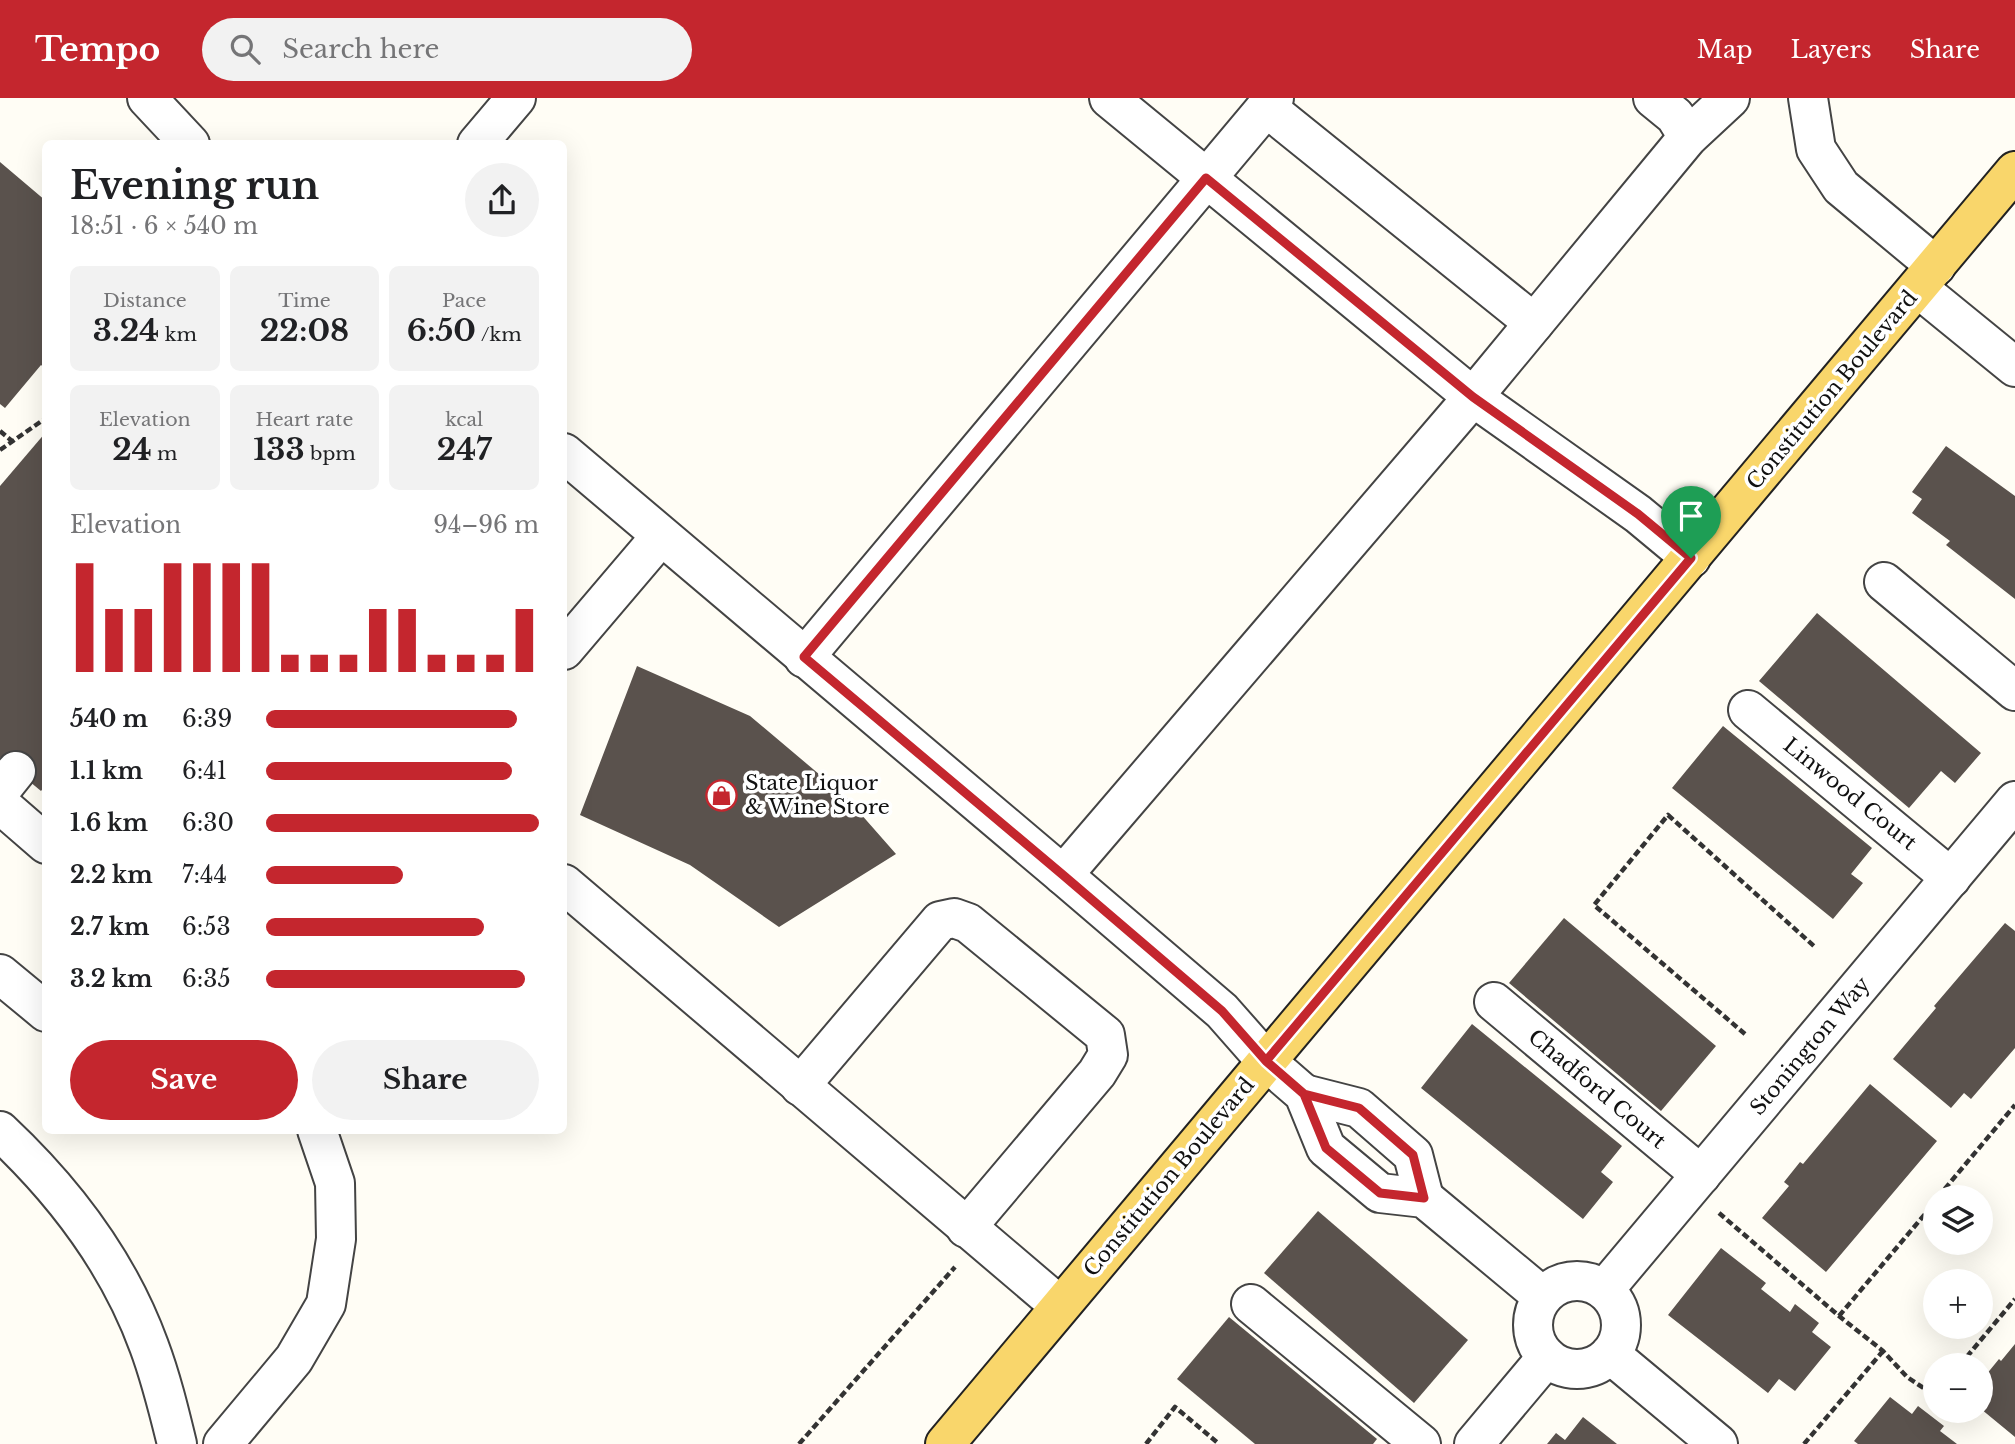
<!DOCTYPE html>
<meta charset="utf-8">
<style>
:root{--surface:#fff;--page:#f2f2f2;--text:#202124;--muted:#757577;--accent:#c4262e}
body{margin:0;font-family:"Libre Baskerville",serif;background:var(--page);color:var(--text);height:100vh;display:flex;flex-direction:column;font-size:26px;white-space:nowrap}
*{box-sizing:border-box;margin:0}
p{font-size:23px;color:var(--muted)}
.icon{flex:none;width:38px;height:38px;fill:none;stroke:currentColor;stroke-width:2;stroke-linecap:round;stroke-linejoin:round}
.map{position:relative;flex:1;overflow:hidden}
.panel{position:absolute;left:42px;top:42px;width:525px;height:994px;display:flex;flex-direction:column;background:var(--surface);border-radius:10px;box-shadow:0 7px 28px #0002}
.panel>*{flex:none}
.controls{position:absolute;left:1923px;top:1087px;display:grid;gap:14px}
.controls a{display:grid;place-items:center;width:70px;height:70px;border-radius:50%;background:var(--surface);box-shadow:0 7px 28px #0002;font-size:35px}
.pin{position:absolute;display:grid;place-items:center;width:60px;height:60px;color:#fff;margin:-72px -30px;border-radius:50% 50% 50% 0;rotate:-45deg;box-shadow:0 0 7px #0007}
.pin .icon{rotate:45deg}
.round{display:grid;place-items:center;flex:none;width:74px;height:74px;border-radius:37px;background:var(--page)}
.head{display:flex;align-items:center;justify-content:space-between;height:119px;padding:0 28px}
h1{font-size:38px;font-weight:700;line-height:52px}
.stats{display:grid;grid-template-columns:repeat(3,1fr);gap:10px;height:119px;padding:7px 28px}
.stats div{display:grid;align-content:center;border-radius:10px;background:var(--page);text-align:center}
.stats b{font-size:30px;font-weight:700}
.stats small{font-size:19px;font-weight:400}
.stats p{font-size:19px}
.chart{height:196px;padding:14px 28px}
.chart p{display:flex;justify-content:space-between}
.chart svg{width:100%;height:126px;margin-top:7px;stroke:var(--accent);stroke-width:6}
.primary-button{display:flex;gap:14px;margin-top:auto;padding:14px 28px}
.primary-button a{flex:1;height:80px;border-radius:42px;background:var(--accent);color:#fff;font-size:28px;font-weight:700;line-height:80px;text-align:center}
.primary-button a+a{background:var(--page);color:var(--text)}
ul{padding:0 28px;list-style:none;font-size:23px}
li{display:grid;grid-template-columns:112px 84px 1fr;align-items:center;height:52px}
li i{height:18px;border-radius:9px;background:var(--accent)}
header{display:flex;align-items:center;gap:42px;box-sizing:border-box;height:98px;padding:0 35px;background:var(--accent);color:#fff}
header strong{font-size:33px}
nav{display:flex;gap:38px;margin-inline-start:auto;font-size:24px}
.search{width:490px;height:63px;background:var(--page);display:flex;align-items:center;gap:18px;box-sizing:border-box;padding:0 24px;border-radius:38px;color:var(--muted);font-size:26px}
.map>svg:first-child{display:block}
</style>
<header>
<strong>Tempo</strong>
<div class="search"><svg class="icon" aria-label="search" viewBox="0 0 24 24"><circle cx="10" cy="10" r="6"/><path d="M15 15l6 6"/></svg>Search here</div>
<nav><a>Map</a><a>Layers</a><a>Share</a></nav>
</header>
<div class="map">
<svg width="2015" height="1346" viewBox="0 0 2015 1346">
<rect width="100%" height="100%" fill="#fffdf5"/>
<g fill="#5a524d">
<polygon points="0,64 46,103 46,271 41,267 5,310 0,306"/>
<polygon points="46,334 46,687 41,693 0,659 0,388"/>
<polygon points="1946,348 2015,398 2015,501 1946,447 1950,443 1912,415 1922,401 1912,394"/>
<polygon points="1817,515 1981,655 1955,685 1941,673 1909,710 1759,583"/>
<polygon points="637,568 750,618 845,698 896,756 779,829 690,767 580,717"/>
<polygon points="1723,628 1872,750 1851,776 1863,785 1833,821 1672,690"/>
<polygon points="1564,820 1716,948 1661,1013 1509,885"/>
<polygon points="2005,825 2015,833 2015,950 1971,1001 1964,995 1951,1010 1893,961 1936,910 1934,908"/>
<polygon points="1472,926 1622,1048 1601,1074 1613,1084 1583,1121 1421,990"/>
<polygon points="1870,986 1937,1043 1826,1174 1762,1120 1789,1088 1784,1084 1800,1064 1803,1066"/>
<polygon points="1318,1113 1468,1242 1414,1305 1264,1175"/>
<polygon points="1721,1150 1766,1185 1761,1191 1790,1214 1795,1206 1819,1225 1812,1234 1831,1249 1795,1293 1779,1281 1768,1295 1668,1217"/>
<polygon points="1229,1219 1377,1341 1373,1346 1255,1346 1177,1281"/>
<polygon points="2015,1246 2015,1339 1981,1311 1981,1283 1999,1261 2001,1263"/>
<polygon points="1890,1299 1912,1316 1918,1308 1944,1328 1940,1333 1957,1346 1858,1346 1854,1343"/>
<polygon points="1583,1319 1617,1346 1547,1346 1556,1335 1565,1342"/>
</g>
<g fill="none" stroke-linecap="round" stroke-linejoin="round">
<defs>
<g id="minor">
<polyline points="147,0 190,46"/>
<polyline points="1109,0 1473,299 1638,416 1691,460"/>
<polyline points="1653,0 1675,18 1688,39"/>
<polyline points="1808,0 1816,51 1841,89 1936,168"/>
<polyline points="1266,9 1534,225"/>
<polyline points="477,46 516,0"/>
<polyline points="1918,190 2015,269"/>
<polyline points="564,355 1063,777 1222,913 1266,963 1304,996 1326,1050 1380,1095 1424,1100 1542,1198"/>
<polyline points="1884,484 2015,593"/>
<polyline points="564,552 661,438"/>
<polyline points="804,560 1274,0"/>
<polyline points="1748,612 1951,780"/>
<polyline points="0,693 16,673"/>
<polyline points="0,706 46,746"/>
<polyline points="1063,777 1473,299 1688,39 1730,0"/>
<polyline points="564,786 1060,1208"/>
<polyline points="0,876 46,914"/>
<polyline points="1494,904 1701,1077"/>
<polyline points="800,988 940,823 954,820 968,825 1105,937 1108,957 1097,975 966,1130"/>
<polyline points="1304,996 1359,1010 1413,1057 1424,1100"/>
<path d="M0,1033c65,61 118,130 149,215 12,32 20,65 28,98"/>
<circle cx="1577" cy="1227" r="44"/>
<polyline points="1604,1192 2015,703"/>
<polyline points="1251,1206 1421,1346"/>
<polyline points="1610,1256 1718,1346"/>
<polyline points="223,1346 294,1261 326,1206 336,1141 335,1085 317,1032"/>
<polyline points="1474,1346 1547,1259"/>
</g>
<polyline id="major" points="945,1346 2015,73"/>
</defs>
<use href="#minor" stroke="#444" stroke-width="42"/>
<use href="#major" stroke="#222" stroke-width="42"/>
<g stroke="#333" stroke-width="4.5" stroke-dasharray="7 3.5" stroke-linecap="butt">
<polyline points="0,333 12,343"/>
<polyline points="0,352 46,320"/>
<polyline points="1745,936 1594,807 1668,717 1815,849"/>
<polyline points="1938,1099 2015,1007"/>
<polyline points="1719,1115 1839,1218 1883,1253 1907,1279 1928,1293 1936,1292"/>
<polyline points="1839,1218 1936,1103"/>
<polyline points="1960,1267 2015,1201"/>
<polyline points="799,1346 955,1169"/>
<polyline points="1146,1346 1175,1309 1219,1346"/>
<polyline points="1804,1346 1883,1253"/>
</g>
<use href="#minor" stroke="#fff" stroke-width="38"/>
<use href="#major" stroke="#f9d66b" stroke-width="38"/>
</g>
<g fill="none" stroke-linecap="round" stroke-linejoin="round">
<defs>
<polyline id="route" points="1691,460 1638,416 1473,299 1206,80 804,559 1063,777 1222,913 1266,963 1304,996 1326,1050 1380,1095 1424,1100 1413,1057 1359,1010 1304,996 1266,963 1691,460"/>
</defs>
<use href="#route" stroke="#fff" stroke-width="14"/>
<use href="#route" stroke="#c4262e" stroke-width="9"/>
</g>
<defs>
<symbol id="shop-ring" viewBox="-11 -11 22 22"><circle r="9.5" fill="#fff" stroke="#c4262e" stroke-width="1.5"/><path d="M-5-2.5h2.3a2.7 3.5 0 0 1 5.4 0H5L5.5 6h-11ZM-1.5-2.5h3a1.5 2.3 0 0 0-3 0Z" fill="#c4262e"/></symbol>
</defs>
<g fill-rule="evenodd">
<use href="#shop-ring" x="704" y="680" width="35" height="35"/>
</g>
<g text-anchor="middle" stroke-width="7" stroke-linejoin="round" paint-order="stroke">
<g font-size="21" fill="#111" stroke="#fff">
<text transform="translate(1832 292) rotate(-50)" y="7">Constitution Boulevard</text>
<text transform="translate(1850 696) rotate(39)" y="7">Linwood Court</text>
<text transform="translate(1810 948) rotate(-50)" y="7">Stonington Way</text>
<text transform="translate(1597 991) rotate(40)" y="7">Chadford Court</text>
<text transform="translate(1169 1079) rotate(-50)" y="7">Constitution Boulevard</text>
</g>
<g font-size="21" fill="#111" stroke="#fff" text-anchor="start">
<text x="745" y="692">State Liquor<tspan x="745" dy="24">&amp; Wine Store</tspan></text>
</g>
</g>
</svg>
<div class="controls">
<a><svg class="icon" aria-label="layers" viewBox="0 0 24 24"><path d="M12 4l9 5-9 5-9-5zM3 14l9 5 9-5"/></svg></a>
<a>+</a>
<a>−</a>
</div>
<div class="pin" style="left:1691px;top:460px;background:#1e9e55"><svg class="icon" aria-label="arrive" viewBox="0 0 24 24"><path d="M6 21V4h12l-3 4 3 4H6"/></svg></div>
<section class="panel">
<div class="head"><div><h1>Evening run</h1><p>18:51 · 6 × 540 m</p></div><a class="round"><svg class="icon" aria-label="share" viewBox="0 0 24 24"><path d="M12 15V3M7 8l5-5 5 5M5 13v7h14v-7"/></svg></a></div>
<div class="stats">
<div><p>Distance</p><b>3.24<small> km</small></b></div>
<div><p>Time</p><b>22:08</b></div>
<div><p>Pace</p><b>6:50<small> /km</small></b></div>
</div>
<div class="stats">
<div><p>Elevation</p><b>24<small> m</small></b></div>
<div><p>Heart rate</p><b>133<small> bpm</small></b></div>
<div><p>kcal</p><b>247</b></div>
</div>
<div class="chart"><p><span>Elevation</span>94–96 m</p>
<svg viewBox="0 0 160 44" preserveAspectRatio="none"><path d="M5 44V6M15 44V22M25 44V22M35 44V6M45 44V6M55 44V6M65 44V6M75 44V38M85 44V38M95 44V38M105 44V22M115 44V22M125 44V38M135 44V38M145 44V38M155 44V22"/></svg>
</div>
<ul>
<li><b>540 m</b>6:39<i style="width:92%"></i></li>
<li><b>1.1 km</b>6:41<i style="width:90%"></i></li>
<li><b>1.6 km</b>6:30<i style="width:100%"></i></li>
<li><b>2.2 km</b>7:44<i style="width:50%"></i></li>
<li><b>2.7 km</b>6:53<i style="width:80%"></i></li>
<li><b>3.2 km</b>6:35<i style="width:95%"></i></li>
</ul>
<div class="primary-button"><a>Save</a><a>Share</a></div>
</section>
</div>
